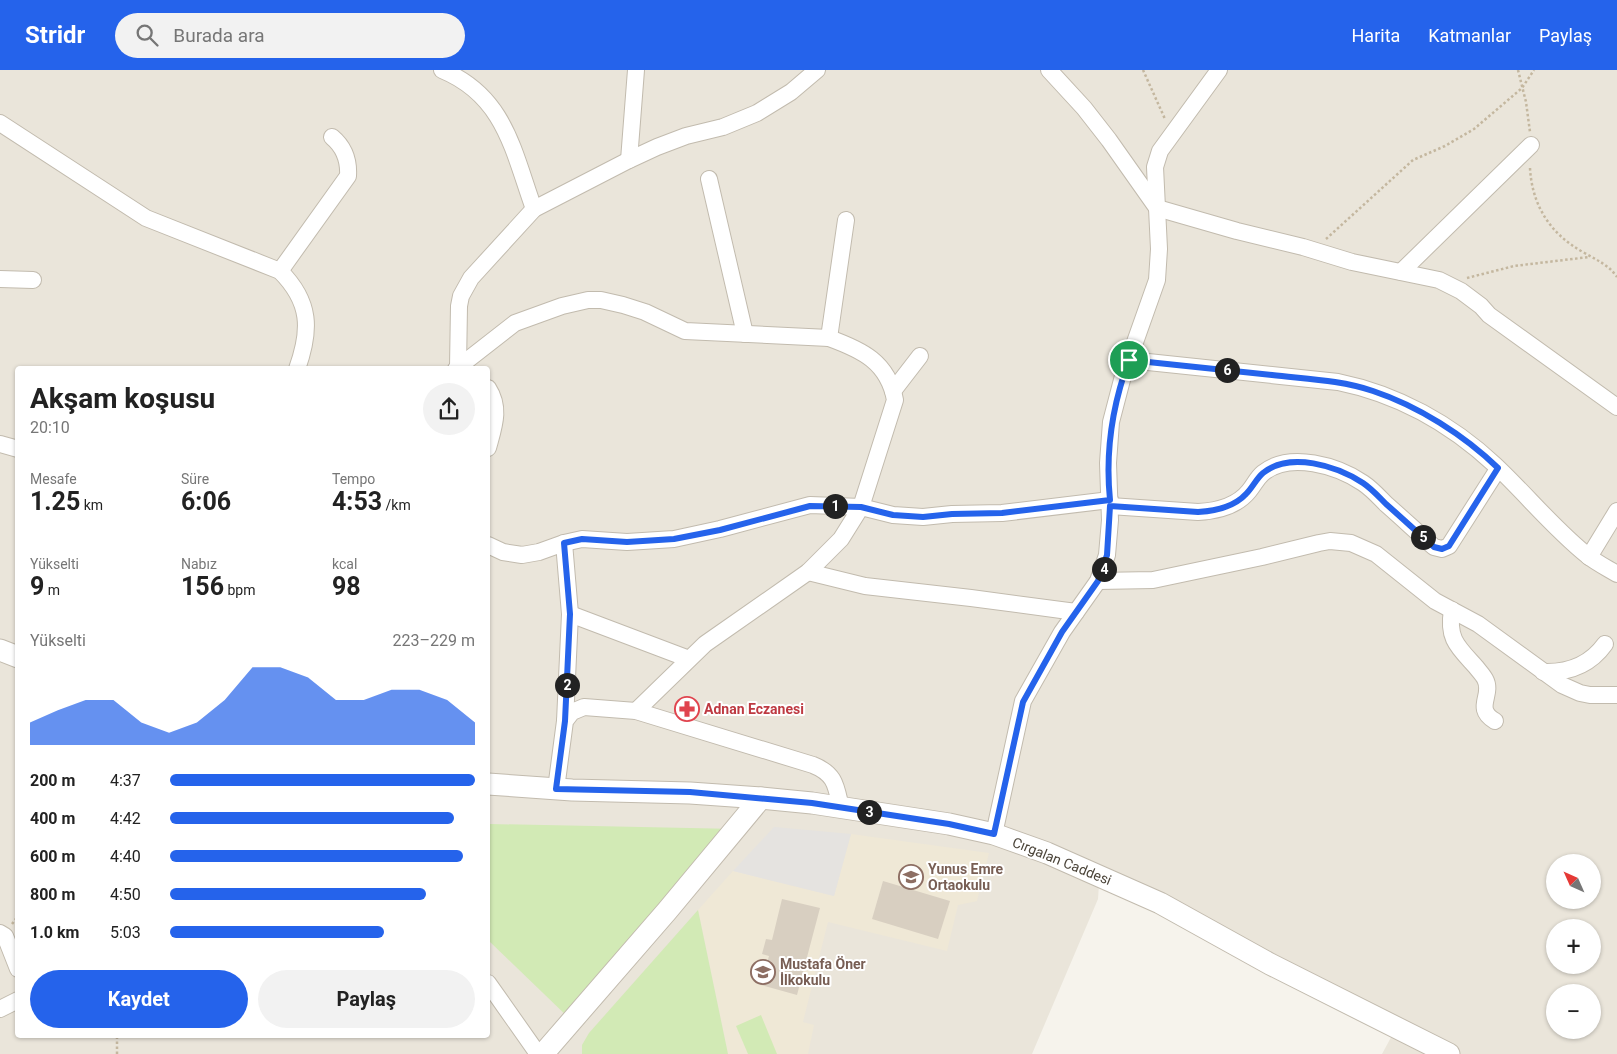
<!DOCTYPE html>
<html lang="tr">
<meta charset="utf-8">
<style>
:root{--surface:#fff;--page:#f2f2f2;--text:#222;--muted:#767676;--accent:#2563eb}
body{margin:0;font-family:Roboto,sans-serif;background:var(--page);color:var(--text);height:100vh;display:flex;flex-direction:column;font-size:19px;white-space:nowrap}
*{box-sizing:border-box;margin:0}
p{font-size:16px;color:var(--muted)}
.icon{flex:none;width:28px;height:28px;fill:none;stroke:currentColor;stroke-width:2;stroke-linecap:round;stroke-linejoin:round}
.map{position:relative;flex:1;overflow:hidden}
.sheet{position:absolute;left:15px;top:296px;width:475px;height:672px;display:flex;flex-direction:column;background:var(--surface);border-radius:5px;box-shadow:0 1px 4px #0004}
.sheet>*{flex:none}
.needle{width:32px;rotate:315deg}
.fabs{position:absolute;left:1546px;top:784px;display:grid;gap:10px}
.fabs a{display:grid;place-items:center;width:55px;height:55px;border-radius:50%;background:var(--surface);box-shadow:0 1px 4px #0004;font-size:25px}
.pin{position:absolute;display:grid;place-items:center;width:42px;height:42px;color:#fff;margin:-21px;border:2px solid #fff;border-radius:50%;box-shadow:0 1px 5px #0007}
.km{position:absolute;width:25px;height:25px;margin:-12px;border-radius:50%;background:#222;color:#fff;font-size:14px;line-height:25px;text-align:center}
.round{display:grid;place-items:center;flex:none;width:52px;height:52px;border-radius:26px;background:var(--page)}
.headline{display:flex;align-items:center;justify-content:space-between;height:85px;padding:0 15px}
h1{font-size:28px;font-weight:700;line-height:38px}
.figures{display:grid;grid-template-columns:repeat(3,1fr);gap:8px;height:85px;padding:5px 15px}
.figures div{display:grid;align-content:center}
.figures b{font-size:25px;font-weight:700}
.figures small{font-size:14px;font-weight:400}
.figures p{font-size:14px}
.chart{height:140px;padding:10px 15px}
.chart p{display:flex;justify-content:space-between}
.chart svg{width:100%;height:90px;margin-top:5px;fill:var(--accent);opacity:.7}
.action{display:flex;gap:10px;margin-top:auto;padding:10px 15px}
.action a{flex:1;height:58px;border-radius:30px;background:var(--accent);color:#fff;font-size:20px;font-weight:700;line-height:58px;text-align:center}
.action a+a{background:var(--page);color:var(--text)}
ul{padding:0 15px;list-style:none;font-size:16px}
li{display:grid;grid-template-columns:80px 60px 1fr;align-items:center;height:38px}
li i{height:12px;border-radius:6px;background:var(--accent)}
header{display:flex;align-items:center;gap:30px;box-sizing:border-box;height:70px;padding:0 25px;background:var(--accent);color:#fff}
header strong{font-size:24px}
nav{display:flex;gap:28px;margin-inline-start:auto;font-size:18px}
.search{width:350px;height:45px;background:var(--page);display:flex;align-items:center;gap:12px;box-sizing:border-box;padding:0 18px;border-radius:28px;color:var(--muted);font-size:19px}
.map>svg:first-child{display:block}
</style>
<header>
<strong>Stridr</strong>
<div class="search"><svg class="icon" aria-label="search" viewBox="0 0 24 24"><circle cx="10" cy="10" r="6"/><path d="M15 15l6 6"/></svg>Burada ara</div>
<nav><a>Harita</a><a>Katmanlar</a><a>Paylaş</a></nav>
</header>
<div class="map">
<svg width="1617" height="984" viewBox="0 0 1617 984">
<rect width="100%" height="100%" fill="#f6f3ec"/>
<path fill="#eae5da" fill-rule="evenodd" d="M0,0h1617v984h-235l13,-24 -296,-146 -1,15 -66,155h-1032zM18,299h470v667h-470zM1555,792h37v38h-37zM1555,858h37v37h-37zM1555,922h37v38h-37z"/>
<polygon fill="#efe8d6" points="851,764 989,783 977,831 958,835 947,881 828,852 803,952 814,955 808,984 728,984 698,840 733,801 834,826"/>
<g fill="#d2eab5">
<polygon points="490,754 738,759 571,950 488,870 488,755"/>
<polygon points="698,840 728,984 582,984 582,975 589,963"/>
<polygon points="761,945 777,984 748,984 736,956"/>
</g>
<polygon fill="#e5e3e0" points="774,757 851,764 834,826 733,801"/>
<g fill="#d8cfc1">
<polygon points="883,811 950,831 938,869 872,849"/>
<polygon points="782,829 820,838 797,925 761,915 769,886 762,884 766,869 772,870"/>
</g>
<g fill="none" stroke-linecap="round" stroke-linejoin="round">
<defs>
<g id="minor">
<path d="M442,0c63,26 71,81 92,139"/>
<polyline points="1049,0 1084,38 1109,70 1157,138 1237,161 1303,177 1352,192 1439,210 1461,221 1481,236 1489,245 1617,337"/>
<path d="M0,53l146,95 134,53c31,31 31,59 17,98"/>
<polyline points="629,90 636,0"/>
<polyline points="709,109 745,264"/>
<path d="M280,201l68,-95c1,-16 -4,-29 -16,-39"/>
<polyline points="1401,202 1531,75"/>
<polyline points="0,209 33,210"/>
<polyline points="829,268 846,150"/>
<path d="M1129,290l209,22c59,12 113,42 157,83 32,30 59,64 93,91 9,7 19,12 29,18"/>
<path d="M456,299l59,-46 47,-17 26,-6h13l22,5 22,7 40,19 144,7c33,12 59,24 66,62l-34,107 -20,32 -33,33 -103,72 -69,67"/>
<polyline points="461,299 458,297 459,236 461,226 471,208 534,139 629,90 657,77 686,66 723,57 757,43 791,22 817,0"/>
<path d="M488,318c13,20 6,38 0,60"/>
<polyline points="893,321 920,286"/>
<polyline points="0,374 18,379"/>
<path d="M1110,436l88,6c19,-1 39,-6 51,-21 5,-6 8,-13 14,-18 27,-22 75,-7 100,10 9,6 16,14 23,21 16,14 32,29 48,43l8,2 7,-3 49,-77"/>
<polyline points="564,473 570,544 565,651"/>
<polyline points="488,475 503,482 522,485 539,482 564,473 582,469 627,472 674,469 720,459 810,435 861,437 893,445 923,447 952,444 1002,443 1110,430"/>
<polyline points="1589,487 1617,441"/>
<polyline points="808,502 865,516 971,528 1076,542"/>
<polyline points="1098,511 1153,510 1262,487 1319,473 1330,471 1351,473 1376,484 1435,531 1478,554 1562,615 1580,623 1590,625 1617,625"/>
<path d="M1452,540c-5,29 6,37 24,57 3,4 7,8 9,12 9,16 -12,29 10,42"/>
<polyline points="570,544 689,589"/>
<path d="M1543,602c26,1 47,-7 62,-28"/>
<path d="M556,719l9,-68 7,-9 12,-5 52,4 177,54c23,9 23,22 28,43"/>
<polyline points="994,764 1023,631 1062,562 1098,511 1107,485 1110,450 1108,393 1111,352 1123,306 1157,210 1159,179 1155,97 1160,81 1219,0"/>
<polyline points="0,863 5,866 18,899"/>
<polyline points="488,913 538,984"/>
<polyline points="0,939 18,930"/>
</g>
<g id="tertiary">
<polyline points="0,580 18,587"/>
<polyline points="488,714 572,720 690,723 761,728 812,733 949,754 994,764 1047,783 1160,833 1270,894 1449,984"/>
<polyline points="543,984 667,841 761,728"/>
</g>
</defs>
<use href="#minor" stroke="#c2bbae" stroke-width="18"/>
<use href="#tertiary" stroke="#c2bbae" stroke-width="23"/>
<g stroke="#c4b79f" stroke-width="2.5" stroke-dasharray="2.5 2.5" stroke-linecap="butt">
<polyline points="1143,0 1165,49"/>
<polyline points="1518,0 1526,32 1530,62"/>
<path d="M1530,98c2,37 20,66 53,84 13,8 25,12 34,25"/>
<polyline points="1326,169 1413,90 1445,76 1474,59 1522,18 1534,0"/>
<polyline points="1467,208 1514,196 1589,187"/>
<polyline points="12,854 18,846"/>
<polyline points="117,984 117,966"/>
</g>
<use href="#minor" stroke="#fff" stroke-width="16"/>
<use href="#tertiary" stroke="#fff" stroke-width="21"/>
</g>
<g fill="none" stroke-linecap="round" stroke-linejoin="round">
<defs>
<path id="route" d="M1129,290c47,5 95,10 143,15 34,4 69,5 101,16 45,15 91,44 125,77l-49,78 -7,3 -8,-2c-16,-14 -32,-29 -48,-43 -7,-7 -14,-15 -23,-21 -26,-17 -73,-32 -100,-10 -7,6 -10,14 -17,21 -12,13 -31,17 -48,18l-88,-6 -3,49 -9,26 -36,51 -39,70 -29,132 -45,-10 -137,-21 -122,-11 -134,-3 9,-68 5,-107 -6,-71 18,-4 45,3 47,-3 46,-9 90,-24 51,1 32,8 30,2 29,-3 50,-1 108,-13c-5,-49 2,-94 19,-140z"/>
</defs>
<use href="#route" stroke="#fff" stroke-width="10"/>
<use href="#route" stroke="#2563eb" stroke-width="6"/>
</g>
<defs>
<symbol id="pharmacy-ring" viewBox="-11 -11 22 22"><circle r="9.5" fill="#fff" stroke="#e0444e" stroke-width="1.5"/><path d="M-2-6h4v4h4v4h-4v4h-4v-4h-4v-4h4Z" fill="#e0444e"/></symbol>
<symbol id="school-ring" viewBox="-11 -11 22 22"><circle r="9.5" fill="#fff" stroke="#8d6e63" stroke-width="1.5"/><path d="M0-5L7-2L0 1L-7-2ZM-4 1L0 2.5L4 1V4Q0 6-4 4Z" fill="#8d6e63"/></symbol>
</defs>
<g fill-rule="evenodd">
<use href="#pharmacy-ring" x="673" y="625" width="28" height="28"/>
<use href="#school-ring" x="897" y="793" width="28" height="28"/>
<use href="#school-ring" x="749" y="888" width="28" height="28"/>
</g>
<g text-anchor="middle" stroke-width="4" stroke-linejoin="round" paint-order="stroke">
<g font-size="14" font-weight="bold" fill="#be3a42" stroke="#fff" text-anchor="start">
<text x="704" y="644">Adnan Eczanesi</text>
</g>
<g font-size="14" fill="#4b4439" stroke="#fff">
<text transform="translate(1062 791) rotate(22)" y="5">Cırgalan Caddesi</text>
</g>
<g font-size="14" font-weight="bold" fill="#785e54" stroke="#fff" text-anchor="start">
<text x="928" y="804">Yunus Emre<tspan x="928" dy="16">Ortaokulu</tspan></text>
<text x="780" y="899">Mustafa Öner<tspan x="780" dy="16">İlkokulu</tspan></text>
</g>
</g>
</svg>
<div class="fabs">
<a><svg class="needle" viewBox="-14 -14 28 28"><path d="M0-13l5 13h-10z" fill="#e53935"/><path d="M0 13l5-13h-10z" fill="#767676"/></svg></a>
<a>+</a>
<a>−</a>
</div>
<div class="pin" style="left:1129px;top:290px;background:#1e9e55"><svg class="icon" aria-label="arrive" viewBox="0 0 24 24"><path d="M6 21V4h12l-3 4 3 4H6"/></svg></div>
<b class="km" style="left:835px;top:436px">1</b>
<b class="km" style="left:567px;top:615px">2</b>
<b class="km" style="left:869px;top:742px">3</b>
<b class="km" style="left:1104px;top:499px">4</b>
<b class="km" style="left:1423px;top:467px">5</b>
<b class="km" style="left:1227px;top:300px">6</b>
<section class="sheet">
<div class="headline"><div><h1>Akşam koşusu</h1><p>20:10</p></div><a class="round"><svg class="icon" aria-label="share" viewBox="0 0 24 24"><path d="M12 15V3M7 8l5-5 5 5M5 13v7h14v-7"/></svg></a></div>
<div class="figures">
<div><p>Mesafe</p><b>1.25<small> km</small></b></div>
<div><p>Süre</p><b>6:06</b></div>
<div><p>Tempo</p><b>4:53<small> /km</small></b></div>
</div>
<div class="figures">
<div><p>Yükselti</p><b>9<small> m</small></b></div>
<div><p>Nabız</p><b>156<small> bpm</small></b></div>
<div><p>kcal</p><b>98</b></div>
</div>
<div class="chart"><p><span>Yükselti</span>223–229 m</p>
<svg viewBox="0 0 160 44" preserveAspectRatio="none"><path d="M0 44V33L10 27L20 22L30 22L40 33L50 38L60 33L70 22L80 6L90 6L100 11L110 22L120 22L130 17L140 17L150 22L160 33V44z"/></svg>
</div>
<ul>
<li><b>200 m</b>4:37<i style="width:100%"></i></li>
<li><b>400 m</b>4:42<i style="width:93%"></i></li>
<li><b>600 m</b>4:40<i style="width:96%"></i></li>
<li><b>800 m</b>4:50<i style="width:84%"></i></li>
<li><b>1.0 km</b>5:03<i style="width:70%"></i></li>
</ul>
<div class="action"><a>Kaydet</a><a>Paylaş</a></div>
</section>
</div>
